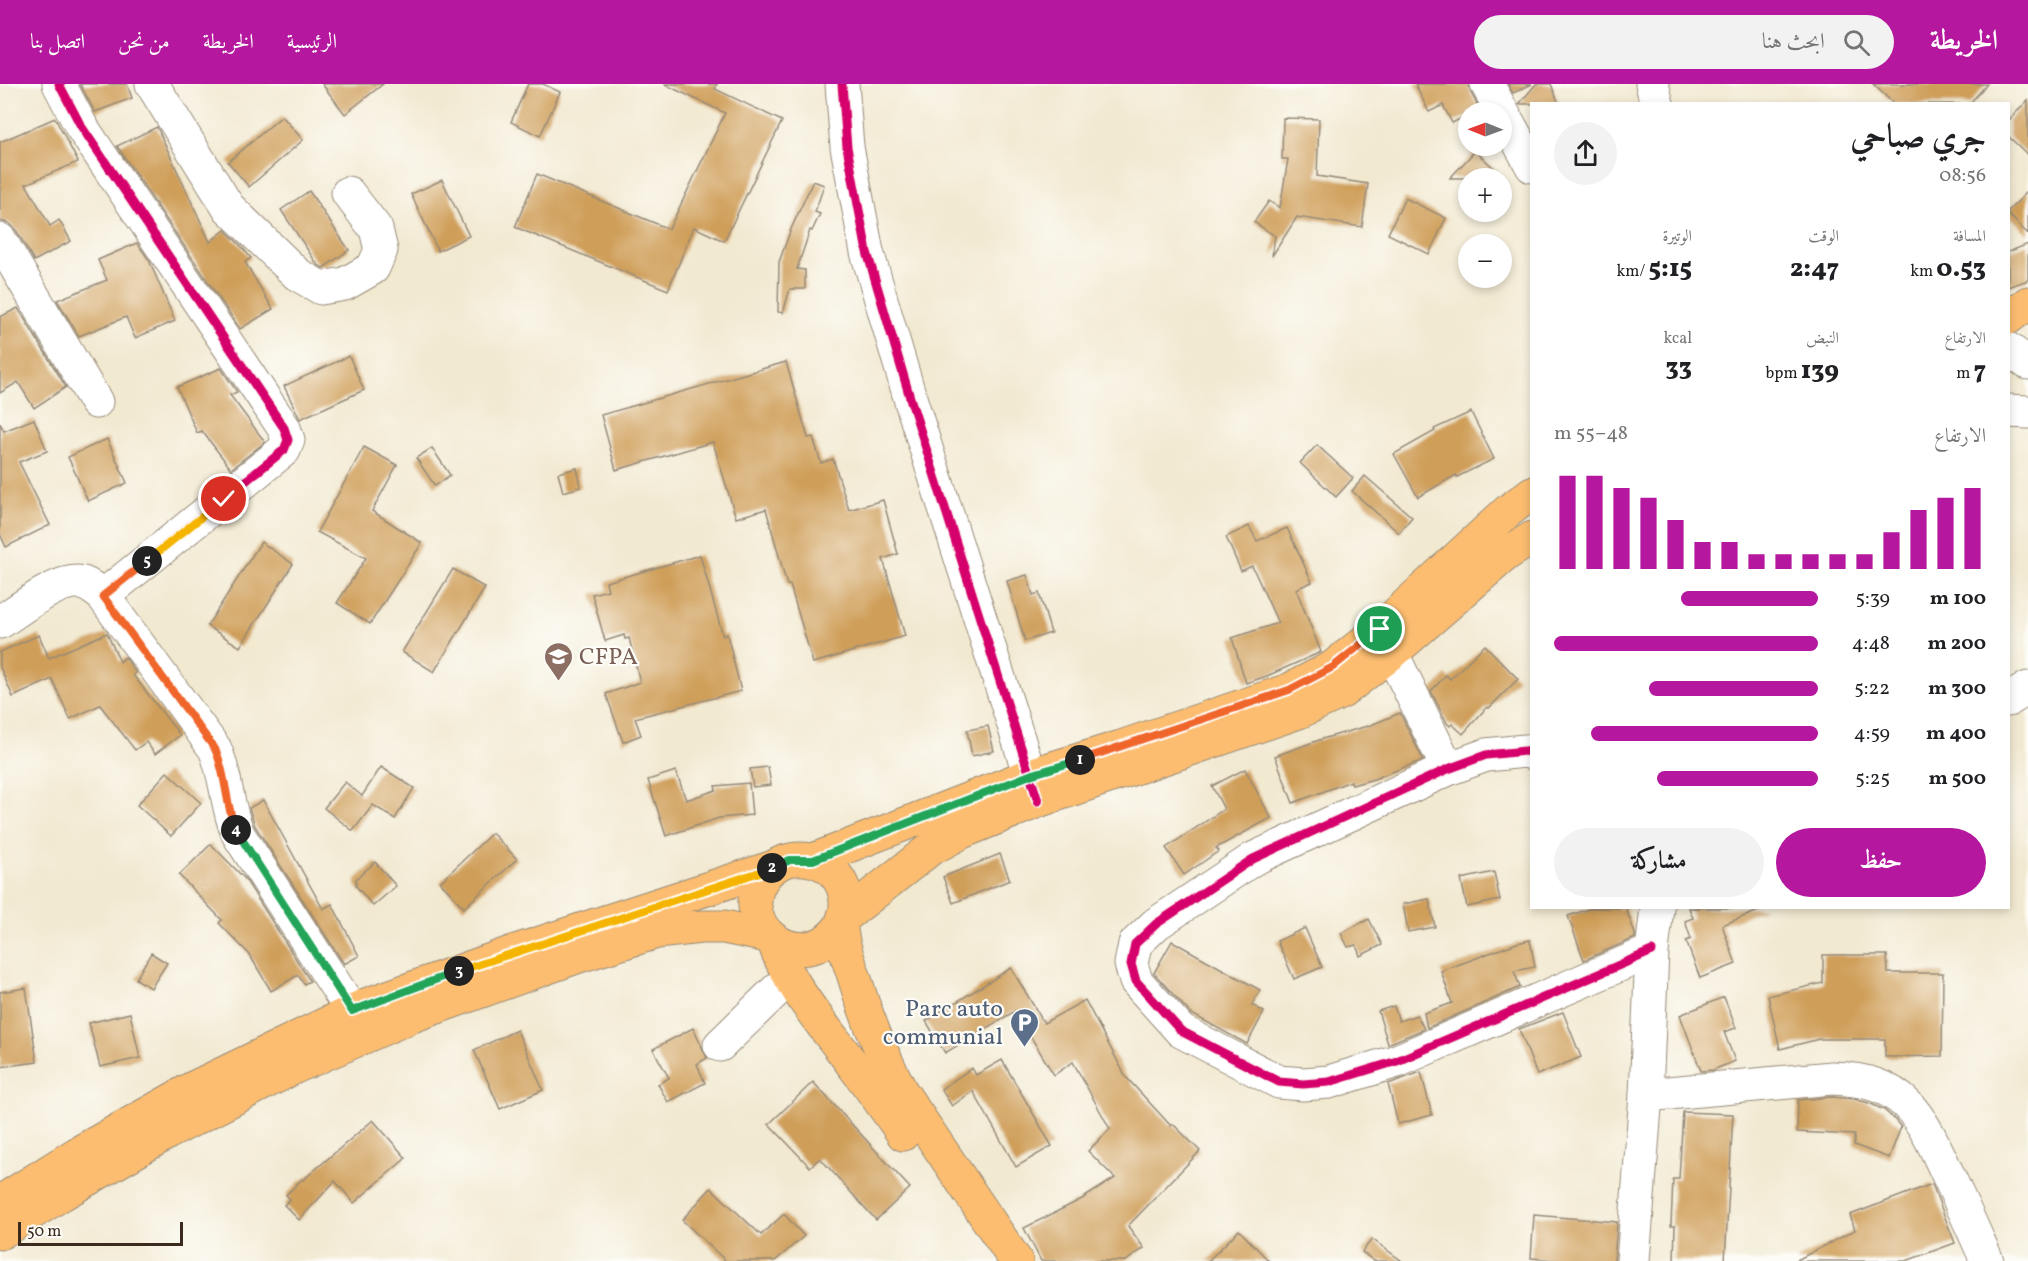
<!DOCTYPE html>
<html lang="ar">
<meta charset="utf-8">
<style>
:root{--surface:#fff;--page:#f2f2f2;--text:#202124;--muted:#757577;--accent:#b5179e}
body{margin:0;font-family:Vollkorn,Amiri,serif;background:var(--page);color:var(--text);direction:rtl;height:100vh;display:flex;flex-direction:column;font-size:22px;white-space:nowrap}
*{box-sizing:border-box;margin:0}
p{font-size:20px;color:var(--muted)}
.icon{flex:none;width:33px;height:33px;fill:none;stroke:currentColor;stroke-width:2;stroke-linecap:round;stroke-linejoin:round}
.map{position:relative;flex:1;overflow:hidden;direction:ltr}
.side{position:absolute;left:1530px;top:18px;width:480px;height:807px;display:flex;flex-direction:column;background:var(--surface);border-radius:0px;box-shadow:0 3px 9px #0003;direction:rtl}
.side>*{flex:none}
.needle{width:39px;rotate:271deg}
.tools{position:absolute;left:1458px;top:18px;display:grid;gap:12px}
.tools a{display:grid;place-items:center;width:54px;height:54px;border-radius:50%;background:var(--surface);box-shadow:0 3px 9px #0003;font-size:30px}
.scale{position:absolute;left:18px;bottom:15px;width:165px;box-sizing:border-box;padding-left:6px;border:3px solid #3b2a1e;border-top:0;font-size:16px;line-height:21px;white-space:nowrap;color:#3b2a1e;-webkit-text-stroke:4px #fdfcf7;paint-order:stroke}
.pin{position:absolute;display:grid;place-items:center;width:51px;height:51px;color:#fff;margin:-26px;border:3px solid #fff;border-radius:50%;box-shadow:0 2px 6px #0007}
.km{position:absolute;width:30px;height:30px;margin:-15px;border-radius:50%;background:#222;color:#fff;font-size:16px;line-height:30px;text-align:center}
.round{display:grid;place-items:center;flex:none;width:63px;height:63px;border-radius:32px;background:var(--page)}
.summary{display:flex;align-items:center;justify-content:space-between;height:102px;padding:0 24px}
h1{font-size:33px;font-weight:800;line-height:45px}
.figures{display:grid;grid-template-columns:repeat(3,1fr);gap:9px;height:102px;padding:6px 24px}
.figures div{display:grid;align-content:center}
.figures b{font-size:26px;font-weight:800}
.figures small{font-size:16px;font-weight:400}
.figures p{font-size:16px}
.chart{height:168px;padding:12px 24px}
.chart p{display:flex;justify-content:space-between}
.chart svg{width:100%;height:108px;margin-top:6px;stroke:var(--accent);stroke-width:6}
.action{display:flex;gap:12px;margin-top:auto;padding:12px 24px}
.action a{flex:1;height:69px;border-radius:36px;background:var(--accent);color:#fff;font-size:24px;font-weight:800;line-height:69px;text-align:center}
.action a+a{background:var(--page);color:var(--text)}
ul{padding:0 24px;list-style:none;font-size:20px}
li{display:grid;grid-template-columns:96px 72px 1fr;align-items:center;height:45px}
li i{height:15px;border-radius:8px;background:var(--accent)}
header{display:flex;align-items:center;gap:36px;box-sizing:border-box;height:84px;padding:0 30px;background:var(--accent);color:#fff}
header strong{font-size:28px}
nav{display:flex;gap:33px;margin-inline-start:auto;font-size:21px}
.search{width:420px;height:54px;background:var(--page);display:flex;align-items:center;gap:15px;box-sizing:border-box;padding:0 21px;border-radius:33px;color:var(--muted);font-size:22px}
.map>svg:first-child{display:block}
</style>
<header>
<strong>الخريطة</strong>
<div class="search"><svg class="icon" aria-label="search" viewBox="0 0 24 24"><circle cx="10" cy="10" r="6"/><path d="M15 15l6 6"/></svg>ابحث هنا</div>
<nav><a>الرئيسية</a><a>الخريطة</a><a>من نحن</a><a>اتصل بنا</a></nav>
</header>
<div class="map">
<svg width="2028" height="1177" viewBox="0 0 2028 1177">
<rect width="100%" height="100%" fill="#fdfcf7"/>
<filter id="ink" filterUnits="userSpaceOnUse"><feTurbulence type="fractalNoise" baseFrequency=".0167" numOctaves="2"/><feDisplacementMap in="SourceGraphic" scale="12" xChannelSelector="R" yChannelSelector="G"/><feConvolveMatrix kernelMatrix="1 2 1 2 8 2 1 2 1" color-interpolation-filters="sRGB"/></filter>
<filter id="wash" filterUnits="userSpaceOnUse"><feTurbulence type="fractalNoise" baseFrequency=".008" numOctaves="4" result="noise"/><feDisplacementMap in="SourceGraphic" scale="24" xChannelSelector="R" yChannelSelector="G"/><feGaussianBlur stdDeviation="1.35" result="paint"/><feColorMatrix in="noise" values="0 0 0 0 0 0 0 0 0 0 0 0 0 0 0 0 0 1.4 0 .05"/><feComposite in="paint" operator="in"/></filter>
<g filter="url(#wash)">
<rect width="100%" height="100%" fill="#f2e9d1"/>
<g id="blocks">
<g fill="#cf9e58">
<polygon points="80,0 127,0 132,14 95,28"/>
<polygon points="322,0 383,0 345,30"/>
<polygon points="528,0 543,0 560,8 540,52 511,38"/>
<polygon points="664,0 717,0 715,5 782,37 724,157 694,143 668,206 515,143 537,90 669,145 725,29"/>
<polygon points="1415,0 1468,0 1471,9 1480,26 1468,28 1468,31 1452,39 1443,21 1429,28"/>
<polygon points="1508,0 1532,0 1513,9"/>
<polygon points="1536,0 1551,0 1559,20 1519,20"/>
<polygon points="1873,0 1987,0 1969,20 1894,20"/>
<polygon points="2028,16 2028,71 2008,52 2008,37"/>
<polygon points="282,32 303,56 249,103 228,78"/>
<polygon points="55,34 78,78 26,100 50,142 59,136 71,157 34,177 16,146 9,139 0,137 0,58"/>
<polygon points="1283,34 1319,35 1317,92 1368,100 1362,143 1297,133 1272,172 1275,152 1254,138 1269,117 1280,124 1288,75 1282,75"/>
<polygon points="157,43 210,158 225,146 242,163 251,174 245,178 273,225 240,245 117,62"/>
<polygon points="1475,67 1505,94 1450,94"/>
<polygon points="442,96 469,152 438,167 411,110"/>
<polygon points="813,97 824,101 815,128 820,130 812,147 810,146 797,185 805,186 805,205 790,205 783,229 778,228 779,178 791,145"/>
<polygon points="309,107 349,166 323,184 317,180 281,126"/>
<polygon points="2028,107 2028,150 2008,130 2008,127"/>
<polygon points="1405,114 1446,134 1429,170 1388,150"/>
<polygon points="137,159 149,176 175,237 135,254 126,233 79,252 57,216 107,196 98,176"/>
<polygon points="2028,160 2028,196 2008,203 2008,168"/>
<polygon points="18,224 66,303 34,324 18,298 0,309 0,233"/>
<polygon points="349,272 364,306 300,335 284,302"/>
<polygon points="786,278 808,354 813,353 821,379 833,375 849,426 883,416 898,470 883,475 905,552 813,579 790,501 787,501 766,425 736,434 713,358 616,386 601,331"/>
<polygon points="221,284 237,308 230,311 265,358 231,385 202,347 197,349 177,303"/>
<polygon points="1471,328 1494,375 1457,393 1456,391 1418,413 1394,370 1435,347 1434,345"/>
<polygon points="34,335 47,367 19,378 50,441 6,463 0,450 0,339 4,347"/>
<polygon points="107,355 127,399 88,417 68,373"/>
<polygon points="1317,361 1353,394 1336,413 1300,379"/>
<polygon points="364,363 397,381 372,427 422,459 370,540 337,519 366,474 317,448"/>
<polygon points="432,364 450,391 435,402 416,374"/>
<polygon points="577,384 581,403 563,408 558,389"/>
<polygon points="1365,392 1412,433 1399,449 1352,407"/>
<polygon points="1249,442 1257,457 1287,444 1312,498 1296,505 1321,568 1267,592 1246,599 1232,554 1278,539 1252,482 1241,487 1226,453"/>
<polygon points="261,458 293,480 240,563 207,542"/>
<polygon points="700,471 723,552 727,550 741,607 635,634 641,651 623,658 606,610 640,598 629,554 625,555 624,551 605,557 592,510 608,506 606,498"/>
<polygon points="453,485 485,504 434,588 402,568"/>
<polygon points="1027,491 1033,511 1039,509 1051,549 1025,557 1007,497"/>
<polygon points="107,549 120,578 125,573 136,589 133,591 180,651 155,670 146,658 135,666 100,621 70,635 52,595 13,613 0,583 0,568 39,551 49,574"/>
<polygon points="1485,561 1518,595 1489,624 1487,623 1463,650 1452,640 1450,642 1447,639 1431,607 1446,591 1450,595"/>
<polygon points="1400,629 1423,676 1374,695 1352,701 1351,697 1293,719 1275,672 1322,655 1371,641"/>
<polygon points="988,642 994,667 972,672 967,646"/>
<polygon points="381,683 414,704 395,735 373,721 353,747 324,724 345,698 362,712"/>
<polygon points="768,683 771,701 753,703 750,685"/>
<polygon points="1245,685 1271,734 1216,764 1219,767 1184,791 1166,764 1224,725 1212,702"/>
<polygon points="676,687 686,716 716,706 715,702 749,699 752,731 719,734 666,752 648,696"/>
<polygon points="167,688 201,719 171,752 137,721"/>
<polygon points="263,716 323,825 332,820 359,872 344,880 255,742 249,724"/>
<polygon points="492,749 517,775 464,824 440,798"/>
<polygon points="211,760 245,795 310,897 304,900 298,891 271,907 249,870 219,839 222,836 179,791"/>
<polygon points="1000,770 1010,796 953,819 943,793"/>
<polygon points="375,778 396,802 373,822 356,802 356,795"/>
<polygon points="1494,788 1500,816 1467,823 1461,795"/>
<polygon points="1429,815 1435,843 1408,848 1403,820"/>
<polygon points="1592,824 1626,824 1635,850 1635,854 1584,876 1568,832"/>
<polygon points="1689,824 1763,824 1764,825 1722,841 1736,880 1700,894 1686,857 1691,855 1685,837 1693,834"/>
<polygon points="1369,835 1382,861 1360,872 1356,861 1348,863 1341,849"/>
<polygon points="1305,844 1322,883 1294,895 1277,857"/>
<polygon points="1530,856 1535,883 1514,887 1520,903 1427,944 1424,929 1452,919 1441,887 1517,859"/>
<polygon points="1172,857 1260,906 1252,921 1264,928 1247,960 1190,929 1154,889"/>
<polygon points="151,869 167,879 151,904 136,895"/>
<polygon points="1823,871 1887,871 1888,889 1943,889 1942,972 1885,973 1885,955 1819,955 1780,965 1768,912 1823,899"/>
<polygon points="1011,884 1044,939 1085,916 1126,993 1171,1042 1173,1040 1200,1067 1128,1142 1144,1164 1126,1177 1041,1177 1024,1144 1082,1115 1115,1094 1088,1067 1110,1045 1073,978 1054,991 1015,927 945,969 926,937"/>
<polygon points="26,904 37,978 0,983 0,908"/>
<polygon points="1724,913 1736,944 1724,948 1735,977 1713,986 1701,987 1680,931"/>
<polygon points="1394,922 1399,937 1417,931 1424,945 1388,960 1378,927"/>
<polygon points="1563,928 1581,973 1537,991 1519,945"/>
<polygon points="130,929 140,974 100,983 89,939"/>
<polygon points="693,944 707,974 697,980 705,999 668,1018 658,1000 669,994 653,965"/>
<polygon points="517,946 543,1006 500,1025 474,966"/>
<polygon points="1002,976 1052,1062 1016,1083 973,1007 952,1022 941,1005 972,984 976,991"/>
<polygon points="1421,988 1432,1031 1398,1040 1388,1000"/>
<polygon points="813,998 910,1104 876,1136 820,1074 810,1083 769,1040"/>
<polygon points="1832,1013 1854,1015 1869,1019 1884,1026 1894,1035 1901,1043 1889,1074 1854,1061 1854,1051 1797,1048 1798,1016"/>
<polygon points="1683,1028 1733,1030 1725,1177 1674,1177 1675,1142 1671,1142 1673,1095 1679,1095"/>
<polygon points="373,1036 406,1074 354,1119 335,1097 299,1136 284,1121 290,1115 286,1111 302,1095 303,1096"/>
<polygon points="1932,1100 1955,1159 1906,1177 1795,1177 1855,1146 1850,1131"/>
<polygon points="711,1104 761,1151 784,1130 804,1152 775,1177 726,1177 682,1136"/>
<polygon points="1534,1131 1617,1138 1614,1177 1565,1177 1531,1174"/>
<polygon points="1239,1146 1269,1177 1208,1177"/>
<polygon points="1372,1155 1402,1177 1374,1177 1362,1168"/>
</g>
</g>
</g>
<g filter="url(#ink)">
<use href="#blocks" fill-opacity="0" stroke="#968a78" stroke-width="1.5"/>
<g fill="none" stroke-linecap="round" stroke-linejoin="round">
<defs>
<g id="minor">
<polyline points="59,0 81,42 284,344 288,356 284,366 103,512"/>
<polyline points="152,0 228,123 297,190 321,204 345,200 373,184 381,166 376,145 348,109"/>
<polyline points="842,0 847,63 867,168 911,317 1038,717"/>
<polyline points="1487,0 1532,82"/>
<polyline points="1652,0 1657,20"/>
<polyline points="0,156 96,318"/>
<polyline points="2008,265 2028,279"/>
<polyline points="2008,327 2028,328"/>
<path d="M0,538c19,-12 61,-46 83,-39 8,3 14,8 20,13l112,153c12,27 11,57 23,85l114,177"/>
<polyline points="1380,545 1448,685"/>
<polyline points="2008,616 2028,604"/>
<polyline points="1532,669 1525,667 1486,671 1448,685 1253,775 1156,840 1135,860 1131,880 1136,897 1181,947 1279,998 1303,1000 1329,998 1397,977 1652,867"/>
<polyline points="720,961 789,894"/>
<path d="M1646,1011l186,-17c74,2 89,38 117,99 13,28 26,56 38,84"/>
<polyline points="1633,1177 1646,1011 1652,867 1657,824"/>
</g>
<g id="major">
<polyline points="2008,234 2028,219"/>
<polyline points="813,776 1030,691 1121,663 1289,606 1333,583 1380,545 1508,427 1532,409"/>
<polyline points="844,833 929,766 962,748 1038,717 1299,628 1342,608 1392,569 1505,471 1532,454"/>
<path d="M840,843c-40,54 -113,-5 -74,-53 20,-23 59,-19 74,7 6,11 8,23 4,35 -1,5 -4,8 -3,13 1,14 7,30 12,44 12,41 28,80 48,118l115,170"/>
<path d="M773,856c15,42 41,74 68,109 21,28 43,56 62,85"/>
<polyline points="0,1118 78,1069 193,1004 363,922 516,867 774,783"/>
<polyline points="0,1149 62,1110 167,1049 295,983 412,932 579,872 657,848 701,843 724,843 768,852"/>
</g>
</defs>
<use href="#minor" stroke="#968a78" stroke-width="35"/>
<use href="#major" stroke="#968a78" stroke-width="35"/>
<use href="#minor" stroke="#fff" stroke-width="33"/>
<use href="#major" stroke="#fcbd6f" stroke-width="33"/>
<defs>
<g id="cycleway">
<polyline points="59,0 81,42 284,344 288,356 284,366 103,512"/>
<polyline points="842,0 847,63 867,168 911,317 1038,717"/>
<polyline points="1532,669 1525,667 1486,671 1448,685 1253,775 1156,840 1135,860 1131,880 1136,897 1181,947 1279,998 1303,1000 1329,998 1397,977 1652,867"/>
</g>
</defs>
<use href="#cycleway" stroke="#fdfcf7" stroke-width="13"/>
<use href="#cycleway" stroke="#d6006c" stroke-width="9"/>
</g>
</g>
<g fill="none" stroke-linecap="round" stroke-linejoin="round" filter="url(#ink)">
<defs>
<polyline id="split-1" points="1080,676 1289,606 1333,583 1380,545"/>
<polyline id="split-2" points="772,784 790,776 813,776 1030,691 1080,676"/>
<polyline id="split-3" points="459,887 772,784"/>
<polyline id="split-4" points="236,746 352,927 459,887"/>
<path id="split-5" d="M147,477l-44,35 112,153c12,26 10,55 21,81"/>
<polyline id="split-6" points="147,477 224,415"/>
</defs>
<use href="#split-1" stroke="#fff" stroke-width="12"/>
<use href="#split-2" stroke="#fff" stroke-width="12"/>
<use href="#split-3" stroke="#fff" stroke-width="12"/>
<use href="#split-4" stroke="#fff" stroke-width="12"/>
<use href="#split-5" stroke="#fff" stroke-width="12"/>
<use href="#split-6" stroke="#fff" stroke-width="12"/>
<use href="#split-1" stroke="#f0652b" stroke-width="8"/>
<use href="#split-2" stroke="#22a559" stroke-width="8"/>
<use href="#split-3" stroke="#f5b400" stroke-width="8"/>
<use href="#split-4" stroke="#22a559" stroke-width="8"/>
<use href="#split-5" stroke="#f0652b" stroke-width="8"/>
<use href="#split-6" stroke="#f5b400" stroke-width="8"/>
</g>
<defs>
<symbol id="university-pin" viewBox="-11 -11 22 30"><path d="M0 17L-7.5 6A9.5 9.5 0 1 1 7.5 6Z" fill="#8d6e63" stroke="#fdfcf7"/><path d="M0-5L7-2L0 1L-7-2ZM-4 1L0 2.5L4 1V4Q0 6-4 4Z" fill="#fff"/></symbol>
<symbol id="parking-pin" viewBox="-11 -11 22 30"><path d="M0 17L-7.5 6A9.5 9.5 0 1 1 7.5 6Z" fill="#5c6f8a" stroke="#fdfcf7"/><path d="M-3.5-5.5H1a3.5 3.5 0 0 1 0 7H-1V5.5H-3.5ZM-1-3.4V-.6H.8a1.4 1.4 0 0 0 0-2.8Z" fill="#fff"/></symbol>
</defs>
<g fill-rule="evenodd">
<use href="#university-pin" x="542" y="556" width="33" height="45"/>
<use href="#parking-pin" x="1008" y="922" width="33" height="45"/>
</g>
<g text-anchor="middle" stroke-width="4.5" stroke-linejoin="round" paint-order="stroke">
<g font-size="24" fill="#785e54" stroke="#fdfcf7" text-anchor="start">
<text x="579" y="580">CFPA</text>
</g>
<g font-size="24" fill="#4e5e75" stroke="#fdfcf7" text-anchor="end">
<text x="1003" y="932">Parc auto<tspan x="1003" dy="28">communial</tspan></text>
</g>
</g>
</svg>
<div class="tools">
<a><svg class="needle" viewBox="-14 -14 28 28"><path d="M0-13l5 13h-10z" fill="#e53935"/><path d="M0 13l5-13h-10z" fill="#757577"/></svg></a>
<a>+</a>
<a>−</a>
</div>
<div class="scale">50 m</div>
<div class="pin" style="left:1380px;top:545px;background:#1e9e55"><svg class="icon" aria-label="arrive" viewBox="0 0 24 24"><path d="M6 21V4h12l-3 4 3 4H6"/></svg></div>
<div class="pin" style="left:224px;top:415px;background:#d93025"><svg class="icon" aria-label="check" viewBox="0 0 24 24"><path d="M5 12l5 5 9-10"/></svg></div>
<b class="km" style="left:1080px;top:676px">1</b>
<b class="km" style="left:772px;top:784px">2</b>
<b class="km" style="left:459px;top:887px">3</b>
<b class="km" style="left:236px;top:746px">4</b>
<b class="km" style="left:147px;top:477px">5</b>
<section class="side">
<div class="summary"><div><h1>جري صباحي</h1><p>08:56</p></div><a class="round"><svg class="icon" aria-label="share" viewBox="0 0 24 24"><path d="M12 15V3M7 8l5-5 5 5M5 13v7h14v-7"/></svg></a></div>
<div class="figures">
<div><p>المسافة</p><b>0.53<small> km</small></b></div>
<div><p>الوقت</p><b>2:47</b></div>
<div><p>الوتيرة</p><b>5:15<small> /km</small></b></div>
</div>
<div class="figures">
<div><p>الارتفاع</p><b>7<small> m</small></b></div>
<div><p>النبض</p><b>139<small> bpm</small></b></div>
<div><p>kcal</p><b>33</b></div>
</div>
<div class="chart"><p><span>الارتفاع</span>48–55 m</p>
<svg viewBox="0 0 160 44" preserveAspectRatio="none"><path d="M5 44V6M15 44V6M25 44V11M35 44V15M45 44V24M55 44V33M65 44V33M75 44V38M85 44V38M95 44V38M105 44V38M115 44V38M125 44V29M135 44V20M145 44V15M155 44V11"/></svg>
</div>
<ul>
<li><b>100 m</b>5:39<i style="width:52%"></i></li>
<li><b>200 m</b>4:48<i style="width:100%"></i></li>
<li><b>300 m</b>5:22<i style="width:64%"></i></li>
<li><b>400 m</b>4:59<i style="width:86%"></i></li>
<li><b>500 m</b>5:25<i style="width:61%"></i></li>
</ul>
<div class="action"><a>حفظ</a><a>مشاركة</a></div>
</section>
</div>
